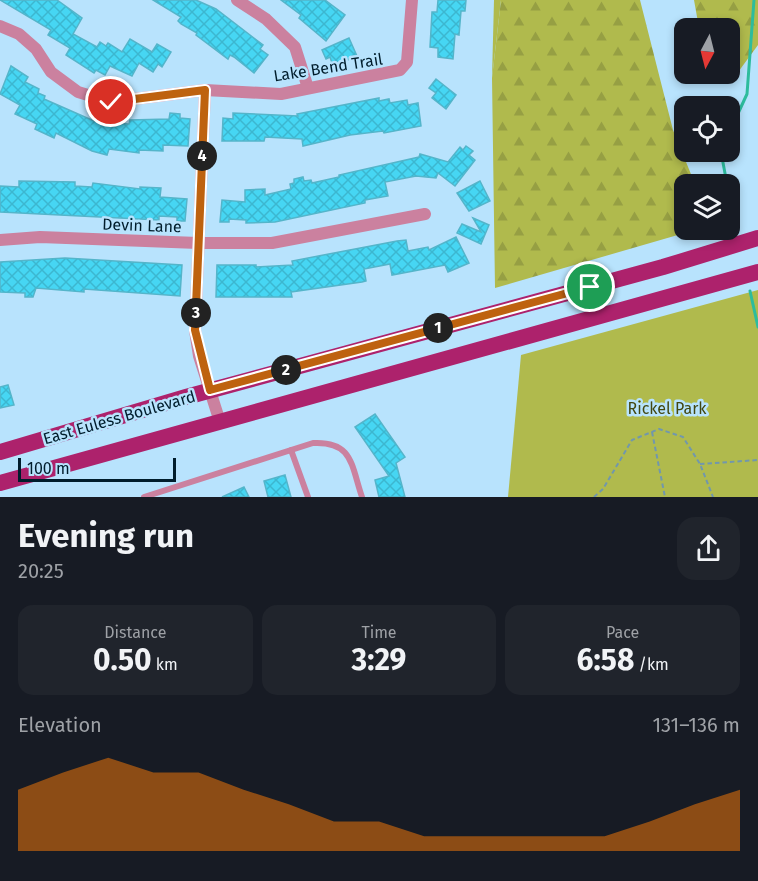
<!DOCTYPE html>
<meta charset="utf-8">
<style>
:root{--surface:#171b24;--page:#20242c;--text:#f1f3f6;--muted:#9ea1a6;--accent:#be620f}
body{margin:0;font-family:"Fira Sans",sans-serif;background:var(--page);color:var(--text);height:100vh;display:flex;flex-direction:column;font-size:22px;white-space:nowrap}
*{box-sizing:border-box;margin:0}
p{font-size:20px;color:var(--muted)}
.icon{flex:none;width:33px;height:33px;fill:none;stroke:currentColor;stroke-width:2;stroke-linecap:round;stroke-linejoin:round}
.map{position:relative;height:497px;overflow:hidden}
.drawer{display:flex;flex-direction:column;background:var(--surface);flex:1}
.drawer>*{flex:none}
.needle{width:39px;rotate:187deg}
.tools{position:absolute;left:674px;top:18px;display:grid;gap:12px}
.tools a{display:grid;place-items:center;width:66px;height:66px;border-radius:12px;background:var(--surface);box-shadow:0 3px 9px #0003;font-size:30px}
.scale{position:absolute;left:18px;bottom:15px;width:158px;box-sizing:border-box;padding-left:6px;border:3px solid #001d2c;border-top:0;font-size:16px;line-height:21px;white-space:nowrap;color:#001d2c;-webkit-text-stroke:4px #b8e3fd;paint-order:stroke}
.pin{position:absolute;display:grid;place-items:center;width:51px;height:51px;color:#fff;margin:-26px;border:3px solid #fff;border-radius:50%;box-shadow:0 2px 6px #0007}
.km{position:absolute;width:30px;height:30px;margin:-15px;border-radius:50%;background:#222;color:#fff;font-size:16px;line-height:30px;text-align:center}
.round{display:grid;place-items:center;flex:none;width:63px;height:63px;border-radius:18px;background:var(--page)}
.headline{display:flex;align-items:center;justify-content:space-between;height:102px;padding:0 18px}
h1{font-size:33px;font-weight:700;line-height:45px}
.figures{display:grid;grid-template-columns:repeat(3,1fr);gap:9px;height:102px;padding:6px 18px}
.figures div{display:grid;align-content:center;border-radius:15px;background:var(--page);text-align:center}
.figures b{font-size:30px;font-weight:700}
.figures small{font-size:16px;font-weight:400}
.figures p{font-size:16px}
.chart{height:168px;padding:12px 18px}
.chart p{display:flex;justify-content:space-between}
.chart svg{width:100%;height:108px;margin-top:6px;fill:var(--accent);opacity:.7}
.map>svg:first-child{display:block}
</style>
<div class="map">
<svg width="758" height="497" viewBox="0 0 758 497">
<defs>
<pattern id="forest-firs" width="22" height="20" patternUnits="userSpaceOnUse" patternTransform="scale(1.5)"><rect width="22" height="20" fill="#b0ba4d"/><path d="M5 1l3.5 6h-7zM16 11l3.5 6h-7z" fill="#969f43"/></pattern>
<pattern id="building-cross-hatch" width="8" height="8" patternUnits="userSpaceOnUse" patternTransform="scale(1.5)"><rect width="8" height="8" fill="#46d6f3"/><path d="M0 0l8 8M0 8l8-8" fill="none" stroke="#3cb7d0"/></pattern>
</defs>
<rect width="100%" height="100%" fill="#b8e3fd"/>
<g fill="#b0ba4d">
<polygon points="494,0 501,0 492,78"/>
<polygon points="758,290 758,497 508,497 521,355"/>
</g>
<g fill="url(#forest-firs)">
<polygon points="501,0 640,0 673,130 695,184 684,184 684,230 695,230 495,288 492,78"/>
<polygon points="694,0 758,0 758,45 733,79 728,74 729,28 699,28"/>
</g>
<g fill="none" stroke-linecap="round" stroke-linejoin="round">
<g stroke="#2dbc9d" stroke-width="3">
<polyline points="729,133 747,94 754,0"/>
<polyline points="721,152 727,184"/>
<polyline points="729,195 735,222"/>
<polyline points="750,291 758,327"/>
</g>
</g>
<g fill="url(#building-cross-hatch)" stroke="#54b5ca" stroke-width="1.5">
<polygon points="0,0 57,0 82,18 73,34 97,47 100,42 106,46 108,43 122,52 130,39 152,52 157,44 171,52 162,67 158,64 153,72 139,63 132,76 110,66 105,75 96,70 94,73 66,55 70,48 48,35 51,30"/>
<polygon points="153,0 196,0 216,9 263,45 260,49 268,55 254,73 234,57 230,55 228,59 196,35 197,33 181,24 178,21 181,17"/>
<polygon points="281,0 325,0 345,15 326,41 299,18 301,15"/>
<polygon points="438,0 466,0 465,11 461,11 459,35 455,34 453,59 438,57 438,48 430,47 432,12 437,12"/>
<polygon points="349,38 357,56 333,66 330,57 326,59 322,50"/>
<polygon points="11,66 28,77 25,82 39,89 38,93 45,96 44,99 94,121 95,119 105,123 129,124 130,120 169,119 170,113 180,114 180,118 190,119 188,146 163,145 163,151 139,150 139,153 109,149 107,155 92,151 56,133 54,138 35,129 37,124 15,114 20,105 0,94"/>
<polygon points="436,79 456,95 446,109 432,98 436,93 429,88"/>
<polygon points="379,98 379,101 389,99 390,103 407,100 408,105 418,103 421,126 384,133 383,131 350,135 303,146 302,139 265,137 264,141 222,141 223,118 233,119 233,113 298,116 297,114"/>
<polygon points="466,146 473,151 469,155 475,160 455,186 438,173 436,178 416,176 385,182 388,196 365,200 365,203 275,222 246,223 246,220 229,219 229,222 220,222 222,200 245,202 245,190 265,189 265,195 291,189 290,184 294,183 294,179 303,177 304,181 311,180 312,183 339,177 339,175 419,157 420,154 448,162 460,147 463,150"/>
<polygon points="19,181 75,182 75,186 92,187 93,183 140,189 140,187 161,188 160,197 187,199 185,221 177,221 177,217 159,216 159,220 0,212 0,186 19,187"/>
<polygon points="480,181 490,201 469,211 457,193"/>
<polygon points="473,218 489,225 481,244 457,233 462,224 481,232"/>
<polygon points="456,237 469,263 448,272 445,265 392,275 390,264 364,269 366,281 362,282 291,292 292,297 216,297 217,265 256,265 256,267 293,265 292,261 397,241 406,240 408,251 428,247 429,250"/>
<polygon points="65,258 182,265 180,296 84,289 84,292 36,288 33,297 25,297 25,293 0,292 0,262"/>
<polygon points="8,385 14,405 0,408 0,387"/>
<polygon points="375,414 405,457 396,463 405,497 379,497 375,480 389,476 355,427"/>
<polygon points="285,475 291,497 268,497 264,481"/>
<polygon points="244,487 249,497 222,497"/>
</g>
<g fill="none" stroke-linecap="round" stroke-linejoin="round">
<g stroke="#7197ad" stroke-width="2" stroke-dasharray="4.5 3" stroke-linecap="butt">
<polyline points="652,432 665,497"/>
<polyline points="700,464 758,460"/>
<polyline points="594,497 603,489 632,440 659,429 683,437 700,464 713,497"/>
</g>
<g stroke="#cb819f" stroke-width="6">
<polyline points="291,450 308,497"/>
<path d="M144,497l169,-54c40,-2 38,22 49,54"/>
</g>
<g stroke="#cb819f" stroke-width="12">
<polyline points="237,0 266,19 295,47 308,88"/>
<polyline points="0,26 19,34 36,49 51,72 78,92 111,102 205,90 281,94 400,70 407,62 412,0"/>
<polyline points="205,90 195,330 199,356 220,422"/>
<polyline points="0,240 40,237 198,243 272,243 425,214"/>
</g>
<g stroke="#ad226c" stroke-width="16">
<polyline points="0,452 186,397 663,267 758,238"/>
<polyline points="0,483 758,272"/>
</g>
</g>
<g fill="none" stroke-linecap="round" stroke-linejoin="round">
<defs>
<polyline id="route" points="111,102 205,90 195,330 210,390 590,287"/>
</defs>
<use href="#route" stroke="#fff" stroke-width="12"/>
<use href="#route" stroke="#be620f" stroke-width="8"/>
</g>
<g text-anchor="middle" stroke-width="5" stroke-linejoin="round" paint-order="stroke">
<g font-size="16" fill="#001d2c" stroke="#b8e3fd">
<text transform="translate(328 67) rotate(-9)" y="6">Lake Bend Trail</text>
<text transform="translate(142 225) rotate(2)" y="6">Devin Lane</text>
<text transform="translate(119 417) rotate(-16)" y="6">East Euless Boulevard</text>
</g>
<g font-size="16" fill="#424711" stroke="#b8e3fd">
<text x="667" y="414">Rickel Park</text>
</g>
</g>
</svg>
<div class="tools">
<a><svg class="needle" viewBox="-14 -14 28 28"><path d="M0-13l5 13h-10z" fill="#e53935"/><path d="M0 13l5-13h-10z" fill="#9ea1a6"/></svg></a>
<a><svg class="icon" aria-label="locate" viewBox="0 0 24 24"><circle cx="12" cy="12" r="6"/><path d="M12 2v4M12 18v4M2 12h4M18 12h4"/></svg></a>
<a><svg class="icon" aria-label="layers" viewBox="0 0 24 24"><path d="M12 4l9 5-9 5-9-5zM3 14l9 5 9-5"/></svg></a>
</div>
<div class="scale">100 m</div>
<div class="pin" style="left:590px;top:287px;background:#1e9e55"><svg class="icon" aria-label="arrive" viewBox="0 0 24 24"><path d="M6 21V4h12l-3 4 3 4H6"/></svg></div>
<div class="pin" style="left:111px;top:102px;background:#d93025"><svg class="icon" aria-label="check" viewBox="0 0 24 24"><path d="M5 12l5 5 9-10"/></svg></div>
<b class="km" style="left:438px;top:328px">1</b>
<b class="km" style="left:286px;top:370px">2</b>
<b class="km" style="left:196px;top:313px">3</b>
<b class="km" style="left:202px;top:156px">4</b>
</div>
<section class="drawer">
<div class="headline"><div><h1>Evening run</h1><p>20:25</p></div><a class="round"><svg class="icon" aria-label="share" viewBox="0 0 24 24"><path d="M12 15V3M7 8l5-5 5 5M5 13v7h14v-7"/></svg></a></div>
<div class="figures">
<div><p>Distance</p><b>0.50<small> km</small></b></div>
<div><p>Time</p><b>3:29</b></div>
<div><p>Pace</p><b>6:58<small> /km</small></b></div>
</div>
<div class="chart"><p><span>Elevation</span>131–136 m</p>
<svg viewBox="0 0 160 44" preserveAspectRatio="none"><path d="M0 44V19L10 12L20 6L30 12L40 12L50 19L60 25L70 32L80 32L90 38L100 38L110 38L120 38L130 38L140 32L150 25L160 19V44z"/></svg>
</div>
</section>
